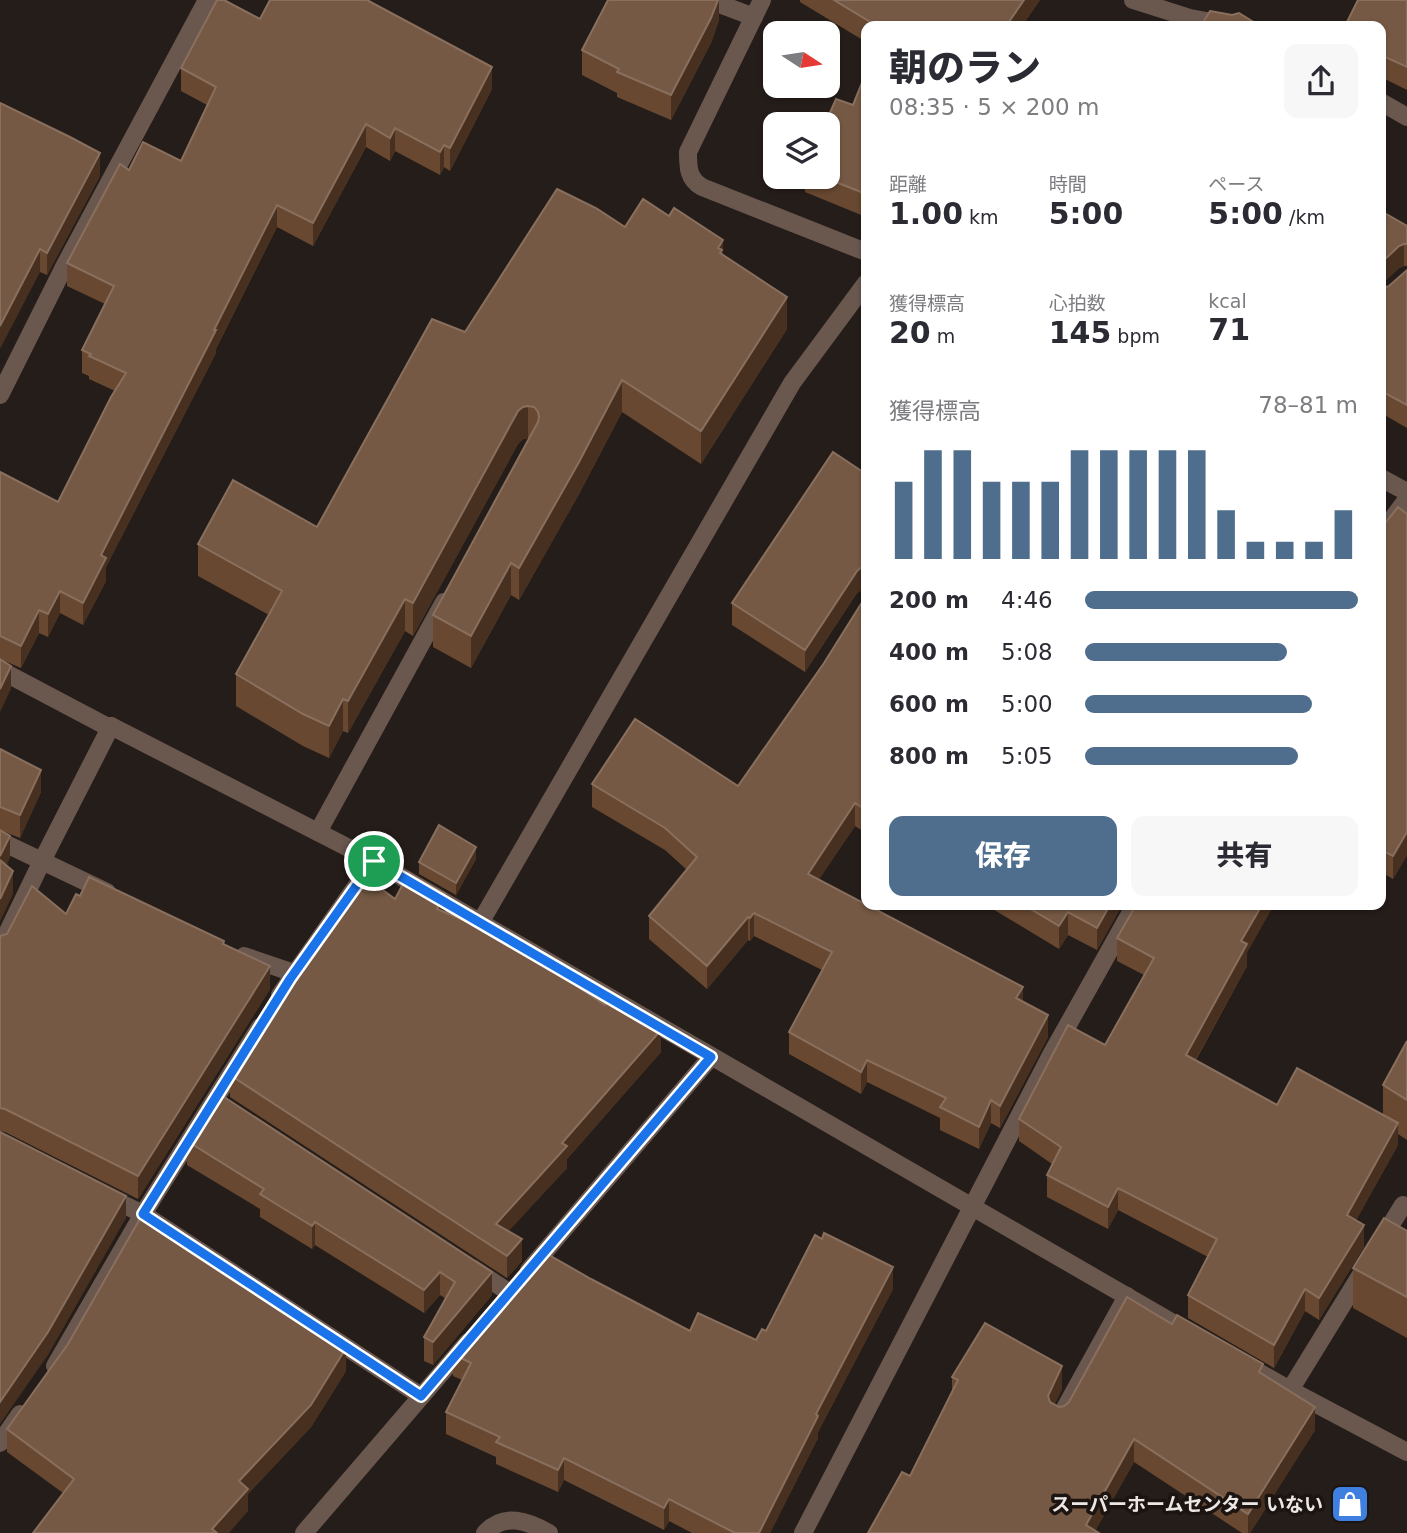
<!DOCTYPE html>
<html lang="ja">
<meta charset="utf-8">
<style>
:root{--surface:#fff;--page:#f7f7f7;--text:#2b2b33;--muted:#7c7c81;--accent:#4f6d8c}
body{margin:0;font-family:"DejaVu Sans","Noto Sans JP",sans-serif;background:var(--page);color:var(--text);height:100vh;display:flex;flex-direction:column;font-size:26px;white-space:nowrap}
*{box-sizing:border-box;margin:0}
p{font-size:23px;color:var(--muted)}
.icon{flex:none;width:38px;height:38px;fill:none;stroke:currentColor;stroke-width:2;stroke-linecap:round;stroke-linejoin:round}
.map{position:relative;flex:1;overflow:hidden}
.panel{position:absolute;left:861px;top:21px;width:525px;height:889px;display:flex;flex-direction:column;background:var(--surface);border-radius:14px;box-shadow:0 2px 5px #0004}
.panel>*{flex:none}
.needle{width:46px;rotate:102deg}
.tools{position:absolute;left:763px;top:21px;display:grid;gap:14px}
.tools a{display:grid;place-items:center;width:77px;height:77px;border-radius:14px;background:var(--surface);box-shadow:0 2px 5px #0004;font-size:35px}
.pin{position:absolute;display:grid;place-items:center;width:60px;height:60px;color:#fff;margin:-30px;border:4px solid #fff;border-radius:50%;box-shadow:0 2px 7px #0007}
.round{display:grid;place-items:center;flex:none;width:74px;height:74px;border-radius:14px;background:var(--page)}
.summary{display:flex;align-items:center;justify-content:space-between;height:119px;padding:0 28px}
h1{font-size:38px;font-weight:800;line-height:52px}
.metrics{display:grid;grid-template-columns:repeat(3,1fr);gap:10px;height:119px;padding:7px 28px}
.metrics div{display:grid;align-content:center}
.metrics b{font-size:30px;font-weight:800}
.metrics small{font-size:19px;font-weight:400}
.metrics p{font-size:19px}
.chart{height:196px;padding:14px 28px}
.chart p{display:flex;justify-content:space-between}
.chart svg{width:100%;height:126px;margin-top:7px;stroke:var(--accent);stroke-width:6}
.button{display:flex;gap:14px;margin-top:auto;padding:14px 28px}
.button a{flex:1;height:80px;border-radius:14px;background:var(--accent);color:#fff;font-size:28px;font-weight:800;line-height:80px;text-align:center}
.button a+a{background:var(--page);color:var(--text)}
ul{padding:0 28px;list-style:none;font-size:23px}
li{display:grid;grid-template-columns:112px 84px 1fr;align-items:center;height:52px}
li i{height:18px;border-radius:9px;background:var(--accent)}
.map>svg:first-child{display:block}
</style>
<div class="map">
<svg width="1407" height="1533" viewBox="0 0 1407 1533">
<rect width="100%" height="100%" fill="#251d19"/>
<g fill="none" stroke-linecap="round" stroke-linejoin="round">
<g stroke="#6a584f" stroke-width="18">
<polyline points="709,0 754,17"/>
<polyline points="1133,0 1190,18 1234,26"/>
<polyline points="1381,102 1407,117"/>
<polyline points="318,832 444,602"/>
<polyline points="1379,1244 1403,1205"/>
<polyline points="1290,1390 1365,1268"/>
<polyline points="1059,1419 1127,1296"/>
</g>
<g stroke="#6a584f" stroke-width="18">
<path d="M762,0l-74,152c0,15 0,27 14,35l164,65"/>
<polyline points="0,395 65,265 207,0"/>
<polyline points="1381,478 1407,492"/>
<polyline points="1381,534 1407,499"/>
<polyline points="0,670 106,726 111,726 374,861 1192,1334"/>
<polyline points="0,841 107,892"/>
<polyline points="480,923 792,383 866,283"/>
<polyline points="0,948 42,861 111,726"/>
<polyline points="244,956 294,973"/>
<polyline points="280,995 374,861"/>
<polyline points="106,1196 143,1214 421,1396"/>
<polyline points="472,1268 510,1293"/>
<polyline points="529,1270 711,1057"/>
<polyline points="1244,1364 1290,1390 1407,1452"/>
<polyline points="55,1366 143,1214 260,1027"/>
<polyline points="0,1443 20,1414"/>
<polyline points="304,1533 468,1342"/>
<path d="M485,1533c19,-21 43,-12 64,0"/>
<polyline points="803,1533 1051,1055 1135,905"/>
</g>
</g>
<g fill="#684831">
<polygon points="370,0 370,1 492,89 450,171 444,167 440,175 395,151 390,161 366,147 313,246 277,227 216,349 216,353 106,567 106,581 83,625 60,613 48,637 39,633 21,668 0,659 0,472 58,502 115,391 89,379 89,376 82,373 82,350 105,304 67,286 67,263 129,170 181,161 207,105 181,91 181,68 260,19"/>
<polygon points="607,0 719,0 719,20 711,43 671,120 617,97 617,93 582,75 582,50 607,2"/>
<polygon points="800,0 1040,0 1022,26 866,26 866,42 800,2"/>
<polygon points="1407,0 1407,90 1381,77 1381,78 1381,26"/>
<polygon points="866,73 866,217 805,192 805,177 828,177 853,105"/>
<polygon points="0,103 100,176 47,275 40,272"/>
<polygon points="1381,211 1407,226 1407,266 1404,266 1399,268 1381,285"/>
<polygon points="625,227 723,256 787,329 701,464 622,412 579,494 519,600 511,595 471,668 433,647 433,615 529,438 523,439 518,444 413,636 405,631 348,733 343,731 329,758 303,746 236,706 236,674 269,615 198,576 198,544 317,527 465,332"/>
<polygon points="1407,270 1407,428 1381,413 1381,288 1384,288 1389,286"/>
<polygon points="866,474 866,590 862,590 857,593 805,672 732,625 732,603"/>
<polygon points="1407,514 1407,855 1393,879 1381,872 1381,523"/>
<polygon points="866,596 866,833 855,826 819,879 1023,1001 1048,1037 1000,1128 991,1123 979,1149 940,1130 940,1118 867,1082 861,1094 789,1054 789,1032 822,970 754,936 750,941 748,940 707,989 649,939 649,916 687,870 665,850 592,807 592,784 738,786 824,663"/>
<polygon points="0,749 41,792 20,838 0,830"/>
<polygon points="476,859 456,895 419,874 419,862"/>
<polygon points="80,896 224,945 270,989 138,1199 5,1132 0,1131 0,936 66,914"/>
<polygon points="395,899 445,913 661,1052 567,1159 567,1168 508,1231 522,1261 507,1278 230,1097 230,1075 294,978"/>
<polygon points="986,905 1122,905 1097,950 1068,935 1059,949"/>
<polygon points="1117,938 1247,953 1247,966 1196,1060 1277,1105 1383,1115 1383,1085 1407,1041 1407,1140 1398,1134 1398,1145 1356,1220 1364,1247 1319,1320 1305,1311 1274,1368 1188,1318 1188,1295 1208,1257 1118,1210 1108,1229 1047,1197 1047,1175 1052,1164 1019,1141 1019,1119 1105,1045 1144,975 1117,961"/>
<polygon points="187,1141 492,1295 433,1365 424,1361 424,1337 445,1298 440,1295 424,1313 315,1245 312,1249 260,1217 260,1209 187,1165"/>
<polygon points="1407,1231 1407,1338 1353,1308 1353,1268"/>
<polygon points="591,1279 690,1331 756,1340 766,1331 893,1289 818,1432 818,1438 770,1533 692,1533 669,1521 664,1530 564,1480 558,1492 496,1464 496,1457 446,1434 446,1412 462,1380 453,1376 453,1354"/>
<polygon points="1172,1324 1263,1374 1315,1430 1250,1533 1242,1533 1134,1462 1095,1531 952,1392 952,1377 1062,1389 1054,1405 1059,1407 1064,1406"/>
<polygon points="346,1371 311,1427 248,1494 248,1511 63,1493 7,1452 7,1429"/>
</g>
<g fill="#47301f">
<polygon points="718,0 719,0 719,20 711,43 671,120 671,95"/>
<polygon points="1024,0 1040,0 1022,26 1006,26"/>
<polygon points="492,67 492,89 450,171 450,148"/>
<polygon points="366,124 366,147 313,246 313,223"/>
<polygon points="395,128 395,151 390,161 390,138"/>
<polygon points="444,145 444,167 440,175 440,152"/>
<polygon points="100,153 100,176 47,275 47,253"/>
<polygon points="277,205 277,227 216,349 216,353 106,567 106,581 83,625 83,603 101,555"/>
<polygon points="723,240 723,272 718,248"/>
<polygon points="1404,244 1404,266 1399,268 1381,285 1381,263 1399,246"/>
<polygon points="40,249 40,272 0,349 0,326"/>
<polygon points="787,297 787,329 701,464 701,431"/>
<polygon points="622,380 622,412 579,494 519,600 519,568"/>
<polygon points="528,406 528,438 523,439 518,444 413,636 413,603 518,411 523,407"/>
<polygon points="511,563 511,595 471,668 471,636"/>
<polygon points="862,567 862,590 857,593 805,672 805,650 857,571"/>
<polygon points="60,591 60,613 48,637 48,614"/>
<polygon points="405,599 405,631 348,733 348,701"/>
<polygon points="39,610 39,633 21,668 21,646"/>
<polygon points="11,666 11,689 0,712 0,689"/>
<polygon points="343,699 343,731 329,758 329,726"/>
<polygon points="41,770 41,792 20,838 20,815"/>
<polygon points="855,803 855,826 808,896 808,874"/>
<polygon points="1407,832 1407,855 1393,879 1393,856"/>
<polygon points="10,836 10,858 0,879 0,856"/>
<polygon points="476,847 476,859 456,895 456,883"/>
<polygon points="13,871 13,894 0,922 0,899"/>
<polygon points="445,894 445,915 437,909"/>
<polygon points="1110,905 1122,905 1097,950 1097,928"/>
<polygon points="1262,905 1274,905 1247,953 1247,966 1186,1077 1186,1055 1241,941"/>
<polygon points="1068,912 1068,935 1059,949 1059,926"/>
<polygon points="754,913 754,936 750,941 750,918"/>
<polygon points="748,917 748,940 707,989 707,966"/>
<polygon points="270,966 270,989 138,1199 138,1176"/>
<polygon points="1023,987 1023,1009 1016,998"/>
<polygon points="1048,1015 1048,1037 1000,1128 1000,1106"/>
<polygon points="661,1030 661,1052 567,1159 567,1168 496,1245 496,1224 562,1143"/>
<polygon points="867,1060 867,1082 861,1094 861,1072"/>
<polygon points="991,1100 991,1123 979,1149 979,1127"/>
<polygon points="1398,1123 1398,1145 1347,1237 1347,1215"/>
<polygon points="1118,1188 1118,1210 1108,1229 1108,1207"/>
<polygon points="126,1196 126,1218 48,1355 0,1424 0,1402"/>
<polygon points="315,1222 315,1245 312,1249 312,1226"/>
<polygon points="1364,1225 1364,1247 1319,1320 1319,1298"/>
<polygon points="522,1239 522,1261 507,1278 507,1256"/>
<polygon points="893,1267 893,1289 818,1432 818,1438 770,1533 759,1533 816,1414"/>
<polygon points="440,1272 440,1295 424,1313 424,1290"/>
<polygon points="492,1272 492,1295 433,1365 433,1342"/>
<polygon points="1305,1289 1305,1311 1274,1368 1274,1345"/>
<polygon points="346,1348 346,1371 311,1427 248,1494 248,1511 229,1533 212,1533 212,1529 239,1481"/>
<polygon points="1062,1366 1062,1389 1048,1419 1048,1396"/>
<polygon points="1315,1407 1315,1430 1250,1533 1248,1533 1248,1514"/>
<polygon points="1134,1439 1134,1462 1094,1533 1086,1525"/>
<polygon points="564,1458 564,1480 558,1492 558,1470"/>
<polygon points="669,1499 669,1521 664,1530 664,1508"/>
</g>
<g fill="#765944" stroke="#896f5d" stroke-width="2">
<polygon points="217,0 224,0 260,19 270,0 367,0 492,67 450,148 444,145 440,152 395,128 390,138 366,124 313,223 277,205 214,330 216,330 101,555 106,558 83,603 60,591 48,614 39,610 21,646 0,636 0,472 58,502 111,397 126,373 89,356 91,354 82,350 114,286 67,263 120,164 129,170 143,142 181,161 216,87 181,68"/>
<polygon points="608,0 718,0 711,18 671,95 617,72 619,69 582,50"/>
<polygon points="834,0 1024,0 1006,26 877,26"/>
<polygon points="1358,0 1407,0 1407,67 1381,55 1381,26 1345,26"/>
<polygon points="1210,11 1232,15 1239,13 1260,26 1201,26"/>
<polygon points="866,73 866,194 823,177 828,177 828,124 825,124 836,99 853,105"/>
<polygon points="0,103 70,137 100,153 47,253 40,249 0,326"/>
<polygon points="557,189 596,208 625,227 643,199 669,216 674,208 723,240 718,248 722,250 720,253 787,297 701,431 622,380 579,462 519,568 511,563 471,636 433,615 538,422 539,417 538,412 534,407 528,406 523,407 518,411 413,603 405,599 348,701 343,699 329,726 303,714 236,674 282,591 198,544 233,480 317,527 432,319 465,332"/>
<polygon points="1381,211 1407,226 1407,244 1404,244 1399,246 1381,263"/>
<polygon points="1407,270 1407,405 1381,391 1381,288 1384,288 1389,286"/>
<polygon points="833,452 866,474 866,567 862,567 857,571 805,650 732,603"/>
<polygon points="1398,507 1407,514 1407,832 1393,856 1381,850 1381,523 1386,522"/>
<polygon points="866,596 866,810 855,803 808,874 1023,987 1016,998 1048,1015 1000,1106 991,1100 979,1127 940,1107 946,1098 867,1060 861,1072 789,1032 832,952 754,913 750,918 748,917 707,966 649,916 697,857 665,828 592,784 635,719 738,786 824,663"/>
<polygon points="0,659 11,666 0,689"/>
<polygon points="0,749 41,770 20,815 0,807"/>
<polygon points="439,825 476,847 456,883 419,862"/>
<polygon points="0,830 10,836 0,856"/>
<polygon points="0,860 13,871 0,899"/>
<polygon points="409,873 445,894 437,909 503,937 605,1005 608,998 661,1030 562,1143 567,1146 496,1224 522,1239 507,1256 230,1075 291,977 294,978 368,879 395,899"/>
<polygon points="89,877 224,941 223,944 270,966 138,1176 5,1109 0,1108 0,936 7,934 32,886 66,914 76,894 80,896"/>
<polygon points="1024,905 1110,905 1097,928 1068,912 1059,926"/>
<polygon points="1136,905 1262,905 1241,941 1247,944 1186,1055 1277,1105 1297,1068 1398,1123 1347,1215 1364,1225 1319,1298 1305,1289 1274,1345 1188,1295 1217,1239 1118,1188 1108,1207 1047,1175 1061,1147 1019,1119 1068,1025 1105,1045 1154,958 1117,938"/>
<polygon points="1407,1041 1407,1100 1383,1085"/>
<polygon points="218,1093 492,1272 433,1342 424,1337 455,1282 440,1272 424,1290 315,1222 312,1226 260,1194 264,1189 187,1141"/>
<polygon points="0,1132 126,1196 48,1332 0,1402"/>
<polygon points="141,1217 346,1348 311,1405 239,1481 248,1489 212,1529 217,1533 33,1533 74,1479 7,1429 68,1344"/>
<polygon points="1384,1218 1407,1231 1407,1297 1353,1268"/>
<polygon points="824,1233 893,1267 816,1414 818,1416 759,1533 735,1533 669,1499 664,1508 564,1458 558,1470 496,1442 500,1437 446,1412 471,1363 453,1354 542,1251 591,1279 690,1331 698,1313 756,1340 762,1329 766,1331 815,1235 822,1239"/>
<polygon points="1127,1297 1172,1324 1177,1315 1263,1364 1259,1372 1315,1407 1248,1514 1134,1439 1086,1525 1099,1533 868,1533 902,1472 910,1476 958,1380 952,1377 985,1323 1062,1366 1048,1396 1050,1402 1059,1407 1064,1406 1069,1402"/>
</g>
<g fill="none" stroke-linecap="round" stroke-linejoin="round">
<defs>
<polygon id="route" points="374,861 711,1057 421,1396 143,1214 290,979"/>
</defs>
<use href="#route" stroke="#fff" stroke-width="14"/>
<use href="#route" stroke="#1a73e8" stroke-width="9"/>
</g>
<defs>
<symbol id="shop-square" viewBox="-11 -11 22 22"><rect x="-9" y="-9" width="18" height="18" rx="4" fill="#3f7fe0" stroke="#1b1410"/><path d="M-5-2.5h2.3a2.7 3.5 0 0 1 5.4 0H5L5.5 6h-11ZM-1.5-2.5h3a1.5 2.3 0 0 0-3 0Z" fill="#fff"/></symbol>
</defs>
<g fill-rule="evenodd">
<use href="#shop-square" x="1328" y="1482" width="44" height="44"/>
</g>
<g text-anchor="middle" stroke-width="7" stroke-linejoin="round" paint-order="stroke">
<g font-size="19" font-weight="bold" fill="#ece7e4" stroke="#1b1410" text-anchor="end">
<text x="1323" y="1511">スーパーホームセンター いない</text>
</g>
</g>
</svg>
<div class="tools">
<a><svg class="needle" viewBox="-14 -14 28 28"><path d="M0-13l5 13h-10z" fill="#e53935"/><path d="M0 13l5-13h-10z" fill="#7c7c81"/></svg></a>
<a><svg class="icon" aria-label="layers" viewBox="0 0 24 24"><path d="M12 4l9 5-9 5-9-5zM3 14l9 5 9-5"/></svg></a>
</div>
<div class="pin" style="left:374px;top:861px;background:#1e9e55"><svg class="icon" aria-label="arrive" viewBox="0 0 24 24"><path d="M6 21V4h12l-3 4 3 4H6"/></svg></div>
<section class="panel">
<div class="summary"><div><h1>朝のラン</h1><p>08:35 · 5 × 200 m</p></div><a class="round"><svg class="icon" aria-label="share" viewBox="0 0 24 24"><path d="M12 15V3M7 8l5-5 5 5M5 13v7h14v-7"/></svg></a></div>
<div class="metrics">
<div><p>距離</p><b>1.00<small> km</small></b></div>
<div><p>時間</p><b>5:00</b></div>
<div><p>ペース</p><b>5:00<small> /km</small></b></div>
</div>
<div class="metrics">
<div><p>獲得標高</p><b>20<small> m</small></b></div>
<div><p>心拍数</p><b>145<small> bpm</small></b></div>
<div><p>kcal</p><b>71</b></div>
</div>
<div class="chart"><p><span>獲得標高</span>78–81 m</p>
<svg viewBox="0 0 160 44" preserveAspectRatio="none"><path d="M5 44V17M15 44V6M25 44V6M35 44V17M45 44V17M55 44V17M65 44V6M75 44V6M85 44V6M95 44V6M105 44V6M115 44V27M125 44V38M135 44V38M145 44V38M155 44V27"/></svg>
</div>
<ul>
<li><b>200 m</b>4:46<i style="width:100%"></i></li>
<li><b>400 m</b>5:08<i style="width:74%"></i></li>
<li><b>600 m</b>5:00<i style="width:83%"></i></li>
<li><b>800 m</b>5:05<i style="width:78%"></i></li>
</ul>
<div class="button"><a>保存</a><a>共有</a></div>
</section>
</div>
